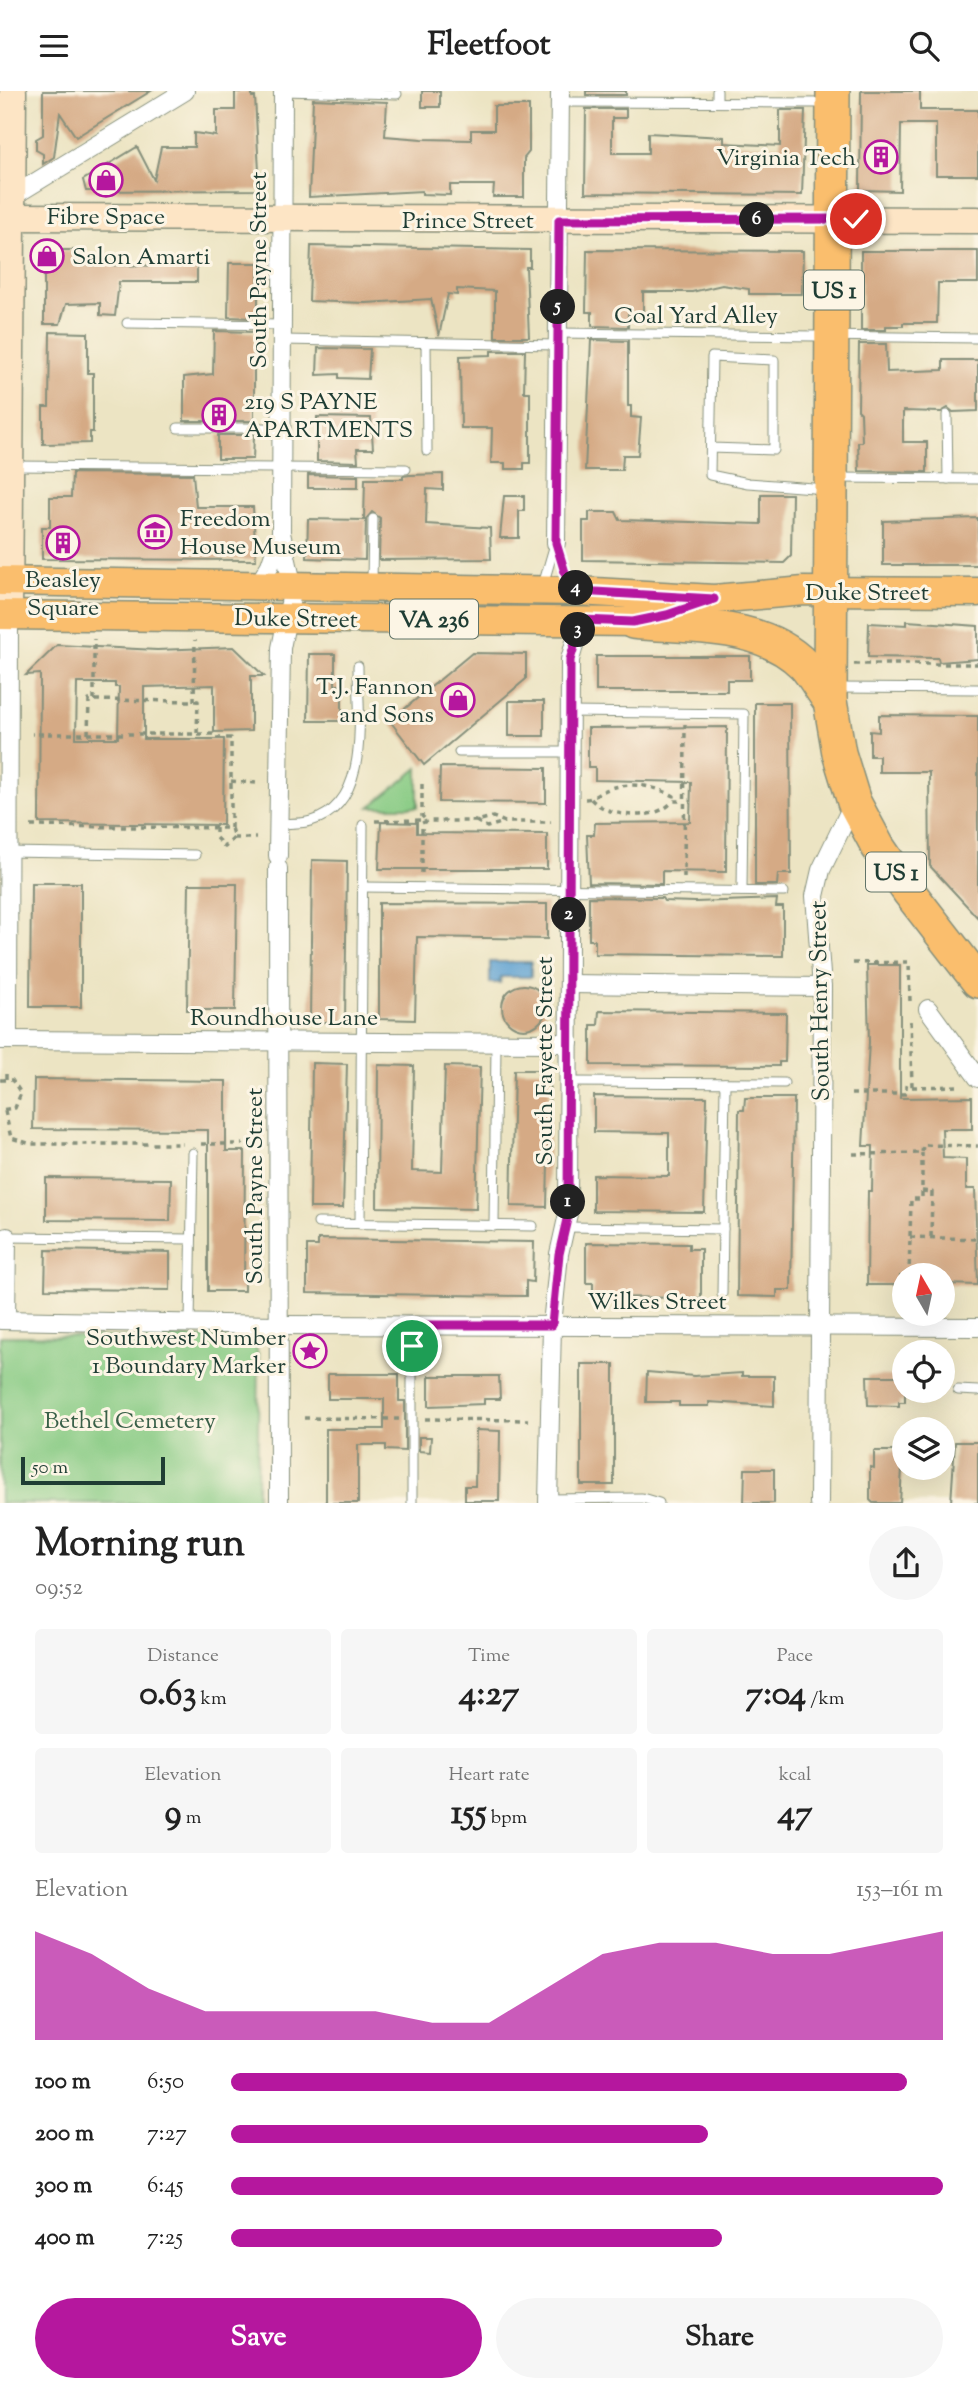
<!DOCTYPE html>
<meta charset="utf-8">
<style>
:root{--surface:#fff;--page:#f6f6f6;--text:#222;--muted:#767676;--accent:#b5179e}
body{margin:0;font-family:"Sorts Mill Goudy",serif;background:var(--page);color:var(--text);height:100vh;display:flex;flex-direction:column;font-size:26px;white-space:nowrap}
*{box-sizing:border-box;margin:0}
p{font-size:23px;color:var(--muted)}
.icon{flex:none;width:38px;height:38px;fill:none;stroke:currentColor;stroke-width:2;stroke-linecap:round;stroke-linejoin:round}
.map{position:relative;height:1412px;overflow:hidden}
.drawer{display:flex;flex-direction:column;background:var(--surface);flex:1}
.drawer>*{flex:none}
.needle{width:46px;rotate:351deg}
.controls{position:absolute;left:892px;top:1172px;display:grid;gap:14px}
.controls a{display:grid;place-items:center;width:63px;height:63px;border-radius:50%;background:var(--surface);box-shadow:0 7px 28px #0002;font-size:35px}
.scale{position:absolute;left:21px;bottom:18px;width:144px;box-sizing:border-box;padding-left:7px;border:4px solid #1f3d34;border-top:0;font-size:19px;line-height:24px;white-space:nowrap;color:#1f3d34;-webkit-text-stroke:5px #fcf5e5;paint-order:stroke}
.pin{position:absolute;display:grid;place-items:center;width:60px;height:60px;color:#fff;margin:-30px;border:4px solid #fff;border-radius:50%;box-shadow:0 2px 7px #0007}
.km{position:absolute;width:35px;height:35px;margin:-18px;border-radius:50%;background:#222;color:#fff;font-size:19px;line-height:35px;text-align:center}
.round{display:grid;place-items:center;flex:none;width:74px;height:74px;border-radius:37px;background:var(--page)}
.overview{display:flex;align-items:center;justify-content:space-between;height:119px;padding:0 35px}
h1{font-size:38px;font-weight:700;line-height:52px}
.stats{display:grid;grid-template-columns:repeat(3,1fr);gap:10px;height:119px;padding:7px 35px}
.stats div{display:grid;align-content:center;border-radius:7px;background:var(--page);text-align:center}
.stats b{font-size:35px;font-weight:700}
.stats small{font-size:19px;font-weight:400}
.stats p{font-size:19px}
.chart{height:196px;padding:14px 35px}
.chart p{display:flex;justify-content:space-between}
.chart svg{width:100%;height:126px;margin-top:7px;fill:var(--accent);opacity:.7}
.action{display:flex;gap:14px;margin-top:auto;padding:14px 35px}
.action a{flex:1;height:80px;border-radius:42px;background:var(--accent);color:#fff;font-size:28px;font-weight:700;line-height:80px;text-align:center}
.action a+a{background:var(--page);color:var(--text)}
ul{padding:0 35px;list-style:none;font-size:23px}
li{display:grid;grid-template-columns:112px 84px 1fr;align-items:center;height:52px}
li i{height:18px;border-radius:9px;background:var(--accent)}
header{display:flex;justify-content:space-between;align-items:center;height:91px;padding:0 35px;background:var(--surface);font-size:32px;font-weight:700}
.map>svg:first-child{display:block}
</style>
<header><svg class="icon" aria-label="menu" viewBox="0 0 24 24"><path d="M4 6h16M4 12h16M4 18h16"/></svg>Fleetfoot<svg class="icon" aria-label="search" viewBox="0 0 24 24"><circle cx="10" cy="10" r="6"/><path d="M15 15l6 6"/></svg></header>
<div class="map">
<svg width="978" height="1412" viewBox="0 0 978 1412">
<rect width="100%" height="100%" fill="#fcf5e5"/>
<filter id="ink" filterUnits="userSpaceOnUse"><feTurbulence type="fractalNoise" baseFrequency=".0143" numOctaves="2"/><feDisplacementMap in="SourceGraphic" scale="14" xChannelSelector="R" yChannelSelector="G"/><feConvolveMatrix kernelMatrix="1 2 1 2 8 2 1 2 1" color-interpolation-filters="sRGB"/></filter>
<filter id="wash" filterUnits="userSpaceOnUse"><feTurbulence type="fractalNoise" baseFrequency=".00686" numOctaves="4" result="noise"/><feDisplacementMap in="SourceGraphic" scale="28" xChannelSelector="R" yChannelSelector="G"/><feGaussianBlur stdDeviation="1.57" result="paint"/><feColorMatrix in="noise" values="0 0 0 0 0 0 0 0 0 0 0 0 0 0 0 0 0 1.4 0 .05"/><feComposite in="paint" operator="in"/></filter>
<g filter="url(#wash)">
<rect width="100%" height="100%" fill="#ece4c3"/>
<g fill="#88cb84" stroke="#54845c" stroke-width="2">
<polygon points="418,677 418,716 370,716"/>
<polygon points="0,1245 253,1247 259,1266 257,1412 0,1412"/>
</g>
<polygon fill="#5da0d1" stroke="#3e6e82" stroke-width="2" points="490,871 531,871 531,886 501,886 500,892 490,892"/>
<g id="blocks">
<g fill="#d5aa85" fill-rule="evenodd">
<polygon points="43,0 151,0 76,46 60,22 54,66 43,73 43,63 36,59 36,48 43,44"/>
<rect x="422" y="0" width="18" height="16"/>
<rect x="586" y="0" width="40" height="4"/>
<polygon points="861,0 920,0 920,19 978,19 978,84 936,84 936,33 901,33 900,100 860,99"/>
<polygon points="235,1 252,1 252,6 255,6 260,99 86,100 83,89 137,56 154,89 161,56 194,56 194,42 216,45 216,19 235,19"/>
<polygon points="313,8 387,11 385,45 422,48 471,49 471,39 494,39 494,15 529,15 529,61 524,67 524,106 493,106 494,94 450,94 450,104 422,103 422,100 309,106"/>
<polygon points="586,18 626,18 626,27 612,27 612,62 648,62 648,42 724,46 724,52 780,55 780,19 805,19 802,104 585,102"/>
<polygon points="311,155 530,159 530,176 526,176 529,246 495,246 495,200 457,198 457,204 448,203 439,245 431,208 366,212 309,210"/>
<polygon points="60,159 83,159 83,174 197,175 197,191 119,191 115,225 100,224 100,212 66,213 60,233 44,233 44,161"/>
<polygon points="587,159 803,160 802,203 749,203 749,198 722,194 692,201 643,201 643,223 628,223 628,236 592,235 592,221 586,221"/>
<polygon points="861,160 978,160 978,192 938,192 937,232 903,232 903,235 886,235 886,239 861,239"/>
<polygon points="229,172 258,172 258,221 254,221 254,227 228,226"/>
<polygon points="214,240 254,241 254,330 184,330 184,286 213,283"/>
<polygon points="50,241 88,242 88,282 93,282 93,341 90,341 90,352 43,353 43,316 49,316"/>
<polygon points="591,249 628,250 628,315 631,315 631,326 641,327 638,364 623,364 622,379 585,379"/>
<polygon points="859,253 886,253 887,281 943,279 943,269 978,269 978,320 953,321 948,317 941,321 903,320 903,351 927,351 927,381 859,380 858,351 862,351 861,322 858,319"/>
<polygon points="318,257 370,258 368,288 339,287 339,283 317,284"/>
<polygon points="491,260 525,260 524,301 530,301 530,372 524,372 524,378 505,378 505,372 491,372 492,337 461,337 460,265 491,264"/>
<polygon points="317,326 371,327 373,358 357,358 358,371 317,370"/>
<polygon points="218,344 254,344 253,368 218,368"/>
<polygon points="72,382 193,383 196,416 253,416 256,469 42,468 42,436 50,436 50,406 71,406"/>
<polygon points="443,383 443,399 427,398 426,433 490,437 491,468 379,469 380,427 372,421 366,428 365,469 307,467 308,428 364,429 365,388 403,388 403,385 410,384"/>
<polygon points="308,384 358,385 358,397 308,397"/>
<polygon points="761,403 792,403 791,465 784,472 583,469 583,430 589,430 589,421 616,421 620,429 761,433"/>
<polygon points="504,405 524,405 524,420 519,420 519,447 500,447"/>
<polygon points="978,427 978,474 883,474 883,430"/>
<polygon points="907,530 978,535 978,568 939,571 938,567 868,566 869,532 907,534"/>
<path d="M57,554l100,5 77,-3 30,29h-13v55l-37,1v-47l-70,2v52h80l-1,86 -184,-2 1,-149 -14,1zM77,592h38v4h4l-1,51h-42z"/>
<polygon points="472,562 526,563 526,588 424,674 390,630"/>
<polygon points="309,563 335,563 335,594 342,594 342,630 308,630"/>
<polygon points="596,565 750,565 750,589 727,589 727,600 596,600"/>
<rect x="509" y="610" width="35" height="35"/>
<polygon points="755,612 790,612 791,783 778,783 777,794 755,794"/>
<polygon points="879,624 978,625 978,827 930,775 929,681 879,681 879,665 870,665 870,640 879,641"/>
<polygon points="727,636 726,781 662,780 662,793 589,792 587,744 594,744 595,732 690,731 691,691 595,689 595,676 588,676 588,637"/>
<polygon points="440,676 546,677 546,712 439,711"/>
<polygon points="381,731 417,732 417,742 547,743 547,778 379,778"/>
<polygon points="312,769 347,770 345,931 310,931"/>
<polygon points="31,792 81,792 81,916 30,916"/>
<polygon points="189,793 237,793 235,919 187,919"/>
<polygon points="589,806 662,807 664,810 695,811 777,808 776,816 783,816 783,865 595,863 595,849 589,849"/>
<polygon points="379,812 547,813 547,848 417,846 415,929 379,928"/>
<polygon points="867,874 900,874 900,1007 972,1006 972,1038 942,1038 943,1067 966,1068 966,1098 975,1098 978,1194 946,1193 943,1185 900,1185 900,1194 867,1194 868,1100 872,1100 873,1055 863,1055 869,951"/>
<circle cx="524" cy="916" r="22"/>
<polygon points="599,920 786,922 785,971 779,971 779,975 591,974 591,934 598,934"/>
<polygon points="312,972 347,973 343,1117 310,1117"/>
<polygon points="378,974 414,975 412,1080 442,1081 445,975 480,976 476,1118 377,1116"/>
<polygon points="514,979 550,979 547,1116 511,1115"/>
<polygon points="34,988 226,990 226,1060 245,1060 244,1200 208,1200 208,1039 33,1038"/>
<polygon points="594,1005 707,1006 704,1121 593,1120 593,1084 669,1085 669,1042 594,1041"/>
<polygon points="745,1007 794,1007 791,1199 777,1199 777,1206 737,1205 739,1019 744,1019"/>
<polygon points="46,1087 171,1088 170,1130 46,1129"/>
<polygon points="318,1148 534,1151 533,1191 526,1190 526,1205 307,1202 307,1155 318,1155"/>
<polygon points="586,1152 689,1153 689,1158 701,1158 701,1207 593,1206 593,1192 586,1192"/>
<polygon points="46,1159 170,1161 170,1199 45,1198"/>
<rect x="581" y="1273" width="33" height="121"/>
<polygon points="647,1281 694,1285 742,1282 742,1285 774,1285 774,1315 709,1311 709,1315 679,1315 679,1311 646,1311"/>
<polygon points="328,1283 399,1283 399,1310 405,1310 405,1360 386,1359 386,1354 358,1354 358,1412 326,1412 326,1338 384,1338 384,1308 328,1308"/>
<polygon points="429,1285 499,1285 500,1308 484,1308 484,1313 429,1315"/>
<polygon points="867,1285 905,1285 905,1311 899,1311 899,1315 868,1314"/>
<polygon points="476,1339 500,1340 499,1410 465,1410 465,1395 475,1395"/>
<polygon points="419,1346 431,1346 430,1361 419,1360"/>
<polygon points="955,1351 978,1351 978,1412 951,1412"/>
<polygon points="874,1360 903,1360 900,1412 873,1412 870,1409 870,1376 874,1377"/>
<polygon points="745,1378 774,1378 774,1412 744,1412"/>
</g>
</g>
</g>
<g filter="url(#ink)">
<use href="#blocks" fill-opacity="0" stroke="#86907c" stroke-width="2"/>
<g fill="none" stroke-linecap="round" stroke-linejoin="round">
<defs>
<g id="lane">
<polyline points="284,0 397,3"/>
<polyline points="561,11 828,12"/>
<polyline points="717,11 717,0"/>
<polyline points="127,232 282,234"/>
<polyline points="557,242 978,247"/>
<polyline points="282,249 557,254"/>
<polyline points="426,252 427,360"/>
<polyline points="947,324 948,388"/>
<polyline points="178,337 282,337"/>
<polyline points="711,357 774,359 774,269 712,266 710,384 748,392 826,398"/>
<polyline points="12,375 406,378"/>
<polyline points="836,387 978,388"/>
<polyline points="556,452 567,488 572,494"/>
<polyline points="372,492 373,428"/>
<polyline points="543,494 555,453"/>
<polyline points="838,597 978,598"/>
<polyline points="569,621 744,623 742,800"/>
<polyline points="459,661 569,661"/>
<path d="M279,733c10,-1 23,0 32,-3 61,-17 47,-107 47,-155"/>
<polyline points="7,761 195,764"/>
<polyline points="362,796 784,801"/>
<polyline points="568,991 784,992"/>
<polyline points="318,1132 533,1135"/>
<polyline points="360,1133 363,734"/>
<polyline points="494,1135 496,952"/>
<polyline points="566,1136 723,1138"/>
<polyline points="7,1146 191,1148"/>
<polyline points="722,1203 725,992"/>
<polyline points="190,1232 193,1062"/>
<polyline points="958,1299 978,1300"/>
<polyline points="548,1408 642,1407 659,1412"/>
<polyline points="412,1412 412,1234"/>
</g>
<g id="street">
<polyline points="13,105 185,0"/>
<polyline points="556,452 560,0"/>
<polyline points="257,496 270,474 281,442 283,0"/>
<polyline points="278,765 281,557 293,497 281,442"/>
<polyline points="278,777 279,1412"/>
<polyline points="569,893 822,896"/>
<polyline points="928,918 978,987"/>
<polyline points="0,949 569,952"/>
<polyline points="8,949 9,525"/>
<polyline points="0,1229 278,1234 978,1236"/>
<polyline points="6,1229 7,1146"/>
<polyline points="548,1412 552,1234 559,1163 568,1123 570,569 581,529"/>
<polyline points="819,1412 822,896 815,805 821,779 854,711"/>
</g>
<g id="secondary">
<polyline points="0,126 978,129"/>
<polyline points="9,525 13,0"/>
</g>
<g id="primary">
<polyline points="0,490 578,500 714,508 804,500 978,501"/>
<polyline points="0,524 633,531 655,527"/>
</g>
<g id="highway">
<polyline points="833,0 830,610 839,662 854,711 878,756 909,801 978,890"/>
<path d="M633,531c56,6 128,-1 171,43 10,11 17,25 26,36"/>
</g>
</defs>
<use href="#lane" stroke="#86907c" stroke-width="11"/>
<use href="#street" stroke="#86907c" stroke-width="20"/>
<use href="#secondary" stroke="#86907c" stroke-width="29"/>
<use href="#primary" stroke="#86907c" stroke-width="31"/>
<use href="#highway" stroke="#86907c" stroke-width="36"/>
<g stroke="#86907c" stroke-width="3.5" stroke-dasharray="5 5" stroke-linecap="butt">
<polyline points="854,573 978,573"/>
<polyline points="94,609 94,548"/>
<polyline points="194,610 195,549"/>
<polyline points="88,643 89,609 198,610 197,643"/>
<polyline points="231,690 257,692"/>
<polyline points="422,693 422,725 427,730"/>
<path d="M585,708c9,0 13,-6 21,-9 22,-9 47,-5 68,6l-1,5h11"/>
<path d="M591,708c17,19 65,23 82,2"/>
<polyline points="375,730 422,729"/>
<polyline points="476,730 487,736 505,731"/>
<polyline points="31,735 231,737 231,647 216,647 213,643 32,643"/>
<polyline points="216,737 216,747 225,756 234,747 231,737"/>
<polyline points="234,747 256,747"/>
<polyline points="422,782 422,732 427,730 476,730 493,726 505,731 551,731"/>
<polyline points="684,787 685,633"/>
<polyline points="853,872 909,871 910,911"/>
<polyline points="6,988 6,981"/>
<polyline points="0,989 12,989 21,1002 15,1017 0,1019"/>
<polyline points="912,996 962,995"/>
<polyline points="851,1003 906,1003 906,995 912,996 910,926"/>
<polyline points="5,1020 11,1047 31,1053 183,1053"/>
<polyline points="201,1053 243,1053"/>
<polyline points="853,1063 922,1062 923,1054 978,1055"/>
<polyline points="922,1100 932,1101 931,1147"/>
<polyline points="910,1146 978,1148"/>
<polyline points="909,1185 911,1108 922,1108 922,1062"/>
<polyline points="304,1327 400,1328"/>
<polyline points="425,1328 528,1329"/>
</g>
<use href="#lane" stroke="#fff" stroke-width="9"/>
<use href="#street" stroke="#fff" stroke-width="18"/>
<use href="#secondary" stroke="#fde5c5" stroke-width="26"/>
<use href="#primary" stroke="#fabe6d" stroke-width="28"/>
<use href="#highway" stroke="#fabe6d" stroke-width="33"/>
</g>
</g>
<g fill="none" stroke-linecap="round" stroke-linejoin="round" filter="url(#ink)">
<defs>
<polyline id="route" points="412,1255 412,1234 552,1234 559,1163 568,1124 570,569 582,529 633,531 667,524 714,508 578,500 567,488 556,452 559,129 856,128"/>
</defs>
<use href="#route" stroke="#fff" stroke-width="14"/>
<use href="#route" stroke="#b5179e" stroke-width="9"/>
</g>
<defs>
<symbol id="building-ring" viewBox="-11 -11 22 22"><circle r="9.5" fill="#fcf5e5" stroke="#b5179e" stroke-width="1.5"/><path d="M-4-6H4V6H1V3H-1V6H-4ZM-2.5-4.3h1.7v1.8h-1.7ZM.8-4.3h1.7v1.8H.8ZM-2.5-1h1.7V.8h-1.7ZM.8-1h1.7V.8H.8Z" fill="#b5179e"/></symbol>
<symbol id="shop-ring" viewBox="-11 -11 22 22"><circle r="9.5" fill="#fcf5e5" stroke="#b5179e" stroke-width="1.5"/><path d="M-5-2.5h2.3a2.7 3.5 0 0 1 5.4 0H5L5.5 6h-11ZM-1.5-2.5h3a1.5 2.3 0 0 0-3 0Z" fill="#b5179e"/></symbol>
<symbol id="museum-ring" viewBox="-11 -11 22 22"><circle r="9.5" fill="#fcf5e5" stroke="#b5179e" stroke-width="1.5"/><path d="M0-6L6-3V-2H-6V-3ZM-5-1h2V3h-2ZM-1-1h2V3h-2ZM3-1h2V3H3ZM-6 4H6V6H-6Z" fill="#b5179e"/></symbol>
<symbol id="sight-ring" viewBox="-11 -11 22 22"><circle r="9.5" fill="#fcf5e5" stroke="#b5179e" stroke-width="1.5"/><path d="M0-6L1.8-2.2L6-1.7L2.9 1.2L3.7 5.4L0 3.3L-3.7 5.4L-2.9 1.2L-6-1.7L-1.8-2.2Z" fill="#b5179e"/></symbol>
</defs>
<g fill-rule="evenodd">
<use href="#building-ring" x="862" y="47" width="38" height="38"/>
<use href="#shop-ring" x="87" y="70" width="38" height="38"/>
<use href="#shop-ring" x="28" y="146" width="38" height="38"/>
<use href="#building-ring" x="200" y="305" width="38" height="38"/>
<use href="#museum-ring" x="136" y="422" width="38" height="38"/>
<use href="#building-ring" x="44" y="433" width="38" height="38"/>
<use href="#shop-ring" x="439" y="590" width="38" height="38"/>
<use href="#sight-ring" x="291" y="1241" width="38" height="38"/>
</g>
<g text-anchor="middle" stroke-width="6" stroke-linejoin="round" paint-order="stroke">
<g fill="#fcf5e5" stroke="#617469" stroke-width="2">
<rect x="804" y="179.5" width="60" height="39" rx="5"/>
<rect x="390" y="508.5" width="88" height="39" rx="5"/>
<rect x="866" y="761.5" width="60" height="39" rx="5"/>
</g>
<g font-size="23" font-weight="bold" fill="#1f3d34">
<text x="834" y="207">US 1</text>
<text x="434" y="536">VA 236</text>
<text x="896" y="789">US 1</text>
</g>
<g font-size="24" fill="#1f3d34" stroke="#fcf5e5" text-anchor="end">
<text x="856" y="74">Virginia Tech</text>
<text x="106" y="133" text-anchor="middle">Fibre Space</text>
<text x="72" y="173" text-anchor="start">Salon Amarti</text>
<text x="244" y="318" text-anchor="start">219 S PAYNE<tspan x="244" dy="28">APARTMENTS</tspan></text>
<text x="180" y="435" text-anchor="start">Freedom<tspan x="180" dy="28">House Museum</tspan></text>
<text x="63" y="496" text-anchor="middle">Beasley<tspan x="63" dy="28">Square</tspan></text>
<text x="434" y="603">T.J. Fannon<tspan x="434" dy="28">and Sons</tspan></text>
<text x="286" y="1254">Southwest Number<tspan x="286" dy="28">1 Boundary Marker</tspan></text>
</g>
<g font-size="24" fill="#1f3d34" stroke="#fcf5e5">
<text x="468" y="137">Prince Street</text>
<text transform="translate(258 179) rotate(-90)" y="8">South Payne Street</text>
<text x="696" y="232">Coal Yard Alley</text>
<text x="867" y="509">Duke Street</text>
<text transform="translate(296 527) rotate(1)" y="8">Duke Street</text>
<text transform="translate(819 910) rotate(-91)" y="8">South Henry Street</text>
<text x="284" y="934">Roundhouse Lane</text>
<text transform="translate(544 970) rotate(-90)" y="8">South Fayette Street</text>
<text transform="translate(254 1095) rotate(-90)" y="8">South Payne Street</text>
<text x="657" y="1218">Wilkes Street</text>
</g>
<g font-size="24" fill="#396048" stroke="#fcf5e5">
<text x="130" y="1337">Bethel Cemetery</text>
</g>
</g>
</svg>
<div class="controls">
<a><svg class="needle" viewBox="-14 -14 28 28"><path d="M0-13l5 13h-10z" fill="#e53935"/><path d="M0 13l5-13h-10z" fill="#767676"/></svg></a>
<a><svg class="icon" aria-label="locate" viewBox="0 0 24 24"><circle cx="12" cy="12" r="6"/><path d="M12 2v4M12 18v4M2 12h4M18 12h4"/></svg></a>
<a><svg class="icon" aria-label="layers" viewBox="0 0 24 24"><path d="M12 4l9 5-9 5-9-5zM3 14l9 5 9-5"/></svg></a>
</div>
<div class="scale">50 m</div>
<div class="pin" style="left:412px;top:1255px;background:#1e9e55"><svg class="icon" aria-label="arrive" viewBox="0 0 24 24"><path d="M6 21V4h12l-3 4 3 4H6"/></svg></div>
<div class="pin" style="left:856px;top:128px;background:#d93025"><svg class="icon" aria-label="check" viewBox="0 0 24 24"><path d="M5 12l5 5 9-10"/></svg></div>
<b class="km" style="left:568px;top:1111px">1</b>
<b class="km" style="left:569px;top:824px">2</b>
<b class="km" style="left:578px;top:539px">3</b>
<b class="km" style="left:576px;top:497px">4</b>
<b class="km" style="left:558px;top:216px">5</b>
<b class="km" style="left:757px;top:129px">6</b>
</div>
<section class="drawer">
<div class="overview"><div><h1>Morning run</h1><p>09:52</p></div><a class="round"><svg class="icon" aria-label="share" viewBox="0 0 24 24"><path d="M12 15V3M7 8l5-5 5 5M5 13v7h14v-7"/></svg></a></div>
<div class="stats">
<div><p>Distance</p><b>0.63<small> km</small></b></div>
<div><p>Time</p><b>4:27</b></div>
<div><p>Pace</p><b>7:04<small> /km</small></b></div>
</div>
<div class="stats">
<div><p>Elevation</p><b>9<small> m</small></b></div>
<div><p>Heart rate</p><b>155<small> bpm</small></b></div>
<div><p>kcal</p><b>47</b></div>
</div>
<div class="chart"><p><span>Elevation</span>153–161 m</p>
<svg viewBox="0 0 160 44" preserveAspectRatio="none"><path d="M0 44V6L10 14L20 26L30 34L40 34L50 34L60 34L70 38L80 38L90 26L100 14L110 10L120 10L130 14L140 14L150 10L160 6V44z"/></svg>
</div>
<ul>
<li><b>100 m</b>6:50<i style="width:95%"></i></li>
<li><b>200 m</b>7:27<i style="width:67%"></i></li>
<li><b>300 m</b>6:45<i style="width:100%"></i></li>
<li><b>400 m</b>7:25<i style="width:69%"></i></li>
</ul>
<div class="action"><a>Save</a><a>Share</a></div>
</section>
